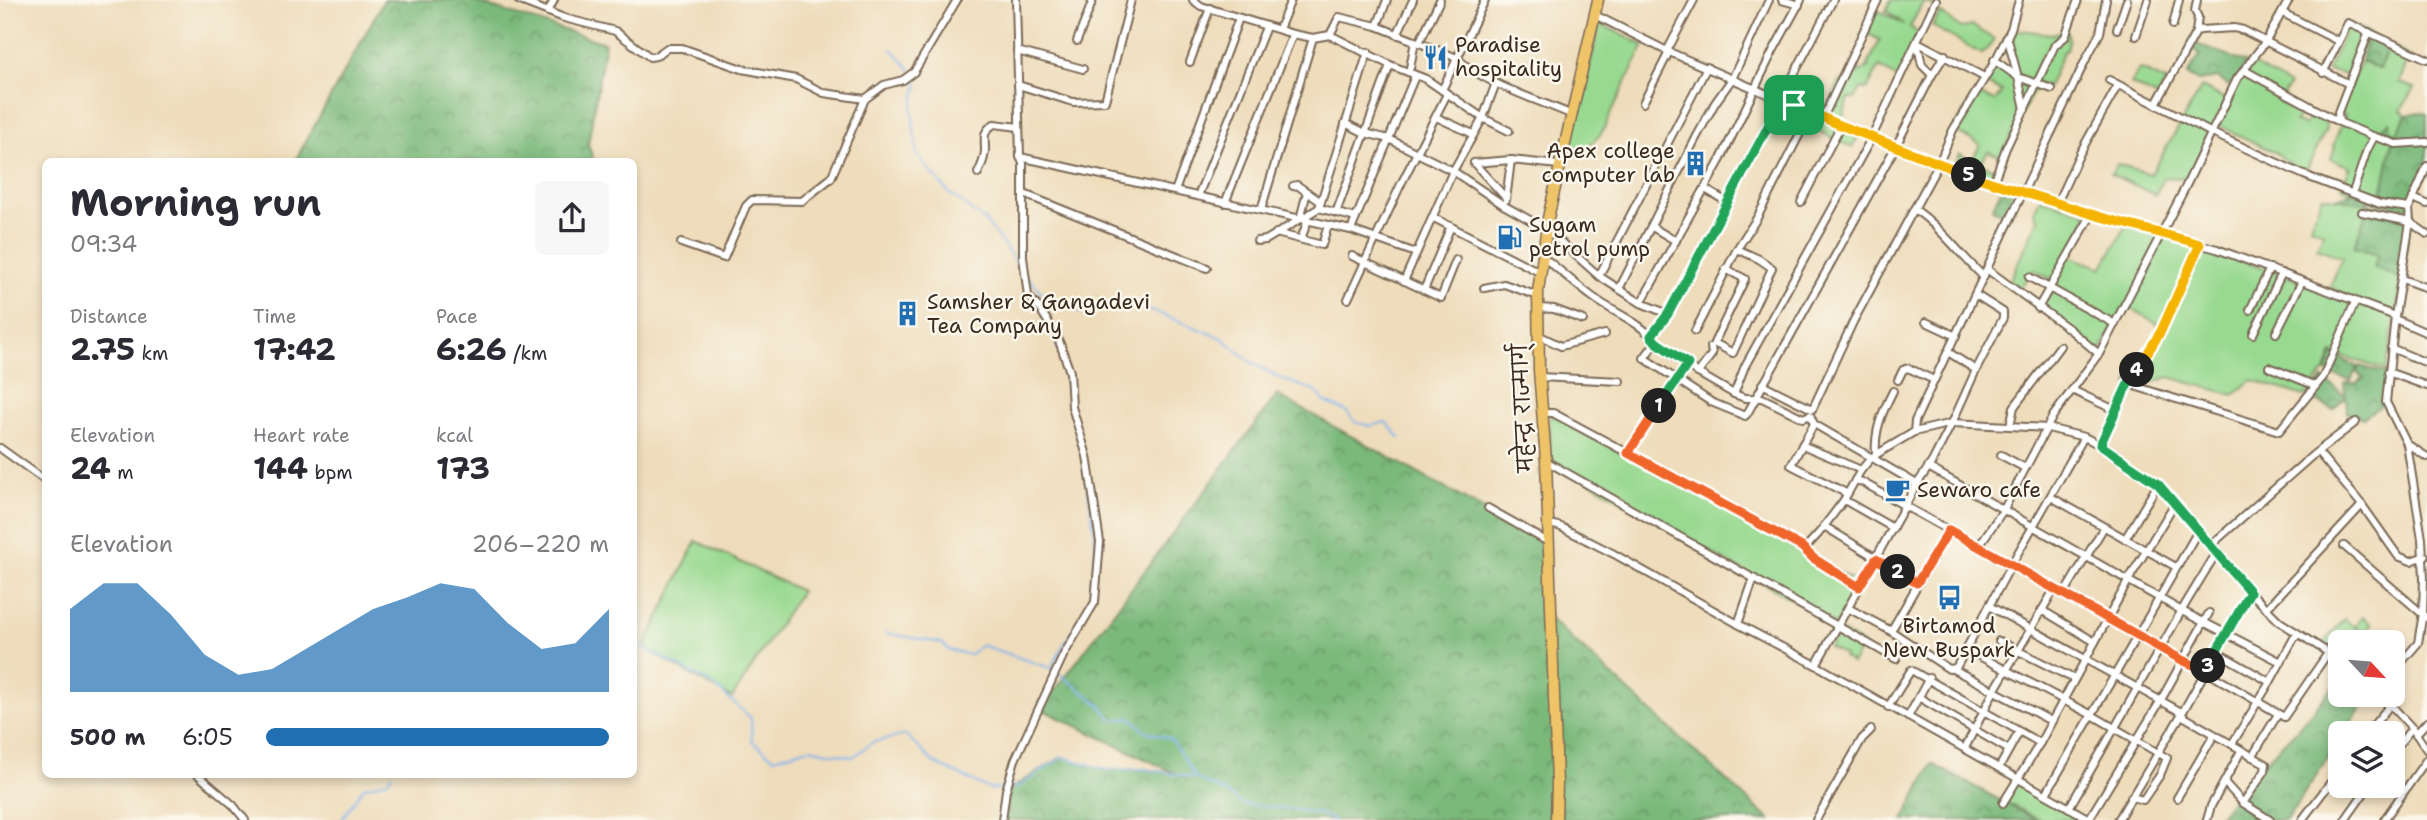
<!DOCTYPE html>
<meta charset="utf-8">
<style>
:root{--surface:#fff;--page:#f7f7f7;--text:#2b2b33;--muted:#7c7c81;--accent:#1f6fb2}
body{margin:0;font-family:"Shantell Sans","Playpen Sans Deva",sans-serif;background:var(--page);color:var(--text);height:100vh;display:flex;flex-direction:column;font-size:26px;white-space:nowrap}
*{box-sizing:border-box;margin:0}
p{font-size:23px;color:var(--muted)}
.icon{flex:none;width:38px;height:38px;fill:none;stroke:currentColor;stroke-width:2;stroke-linecap:round;stroke-linejoin:round}
.map{position:relative;flex:1;overflow:hidden}
.side{position:absolute;left:42px;top:158px;width:595px;height:620px;display:flex;flex-direction:column;background:var(--surface);border-radius:10px;box-shadow:0 4px 10px #0003}
.side>*{flex:none}
.needle{width:46px;rotate:116deg}
.fabs{position:absolute;left:2328px;top:630px;display:grid;gap:14px}
.fabs a{display:grid;place-items:center;width:77px;height:77px;border-radius:10px;background:var(--surface);box-shadow:0 4px 10px #0003;font-size:35px}
.pin{position:absolute;display:grid;place-items:center;width:60px;height:60px;color:#fff;margin:-30px;border-radius:14px;box-shadow:0 4px 10px #0006}
.km{position:absolute;width:35px;height:35px;margin:-18px;border-radius:50%;background:#222;color:#fff;font-size:19px;line-height:35px;text-align:center}
.round{display:grid;place-items:center;flex:none;width:74px;height:74px;border-radius:10px;background:var(--page)}
.headline{display:flex;align-items:center;justify-content:space-between;height:119px;padding:0 28px}
h1{font-size:38px;font-weight:700;line-height:52px}
.stats{display:grid;grid-template-columns:repeat(3,1fr);gap:10px;height:119px;padding:7px 28px}
.stats div{display:grid;align-content:center}
.stats b{font-size:30px;font-weight:700}
.stats small{font-size:19px;font-weight:400}
.stats p{font-size:19px}
.chart{height:196px;padding:14px 28px}
.chart p{display:flex;justify-content:space-between}
.chart svg{width:100%;height:126px;margin-top:7px;fill:var(--accent);opacity:.7}
ul{padding:0 28px;list-style:none;font-size:23px}
li{display:grid;grid-template-columns:112px 84px 1fr;align-items:center;height:52px}
li i{height:18px;border-radius:9px;background:var(--accent)}
.map>svg:first-child{display:block}
</style>
<div class="map">
<svg width="2427" height="820" viewBox="0 0 2427 820">
<defs>
<pattern id="forest-crowns" width="20" height="18" patternUnits="userSpaceOnUse" patternTransform="scale(1.75)"><rect width="20" height="18" fill="#7ab97a"/><path d="M2 6a3 3 0 1 1 6 0M12 15a3 3 0 1 1 6 0" fill="none" stroke="#659763"/></pattern>
</defs>
<rect width="100%" height="100%" fill="#fbf7ec"/>
<filter id="ink" filterUnits="userSpaceOnUse"><feTurbulence type="fractalNoise" baseFrequency=".0143" numOctaves="2"/><feDisplacementMap in="SourceGraphic" scale="14" xChannelSelector="R" yChannelSelector="G"/><feConvolveMatrix kernelMatrix="1 2 1 2 8 2 1 2 1" color-interpolation-filters="sRGB"/></filter>
<filter id="wash" filterUnits="userSpaceOnUse"><feTurbulence type="fractalNoise" baseFrequency=".00686" numOctaves="4" result="noise"/><feDisplacementMap in="SourceGraphic" scale="28" xChannelSelector="R" yChannelSelector="G"/><feGaussianBlur stdDeviation="1.57" result="paint"/><feColorMatrix in="noise" values="0 0 0 0 0 0 0 0 0 0 0 0 0 0 0 0 0 1.4 0 .05"/><feComposite in="paint" operator="in"/></filter>
<g filter="url(#wash)">
<rect width="100%" height="100%" fill="#eedcba"/>
<g fill="#98d990" stroke="#6a8257" stroke-width="2">
<polygon points="1891,0 1935,0 1933,5 1923,2 1910,27 1920,34 1899,79 1879,67 1867,90 1861,88 1855,99 1849,99 1840,125 1860,133 1852,148 1815,129 1840,82 1870,66 1867,66 1880,40 1866,33 1877,10 1904,24 1886,11"/>
<polygon points="1940,13 1961,28 1973,26 1995,40 1982,54 1932,26"/>
<path d="M1600,24l44,21 -43,89 -16,16 -12,-1c-6,-25 7,-52 14,-76 5,-16 9,-33 13,-49z"/>
<polygon points="2349,24 2368,33 2350,76 2327,70"/>
<polygon points="2011,29 2052,34 2067,30 2069,40 2067,50 2063,52 2048,87 2037,83 2001,157 1988,151 1981,163 1995,169 1989,181 1953,169 1960,154 1972,160 1980,145 1953,130 1975,93 1995,101 2002,91 1981,82 1995,62 2016,74 2009,37"/>
<polygon points="2391,44 2409,57 2399,83 2415,88 2401,110 2406,115 2397,134 2391,130 2380,130 2394,137 2380,204 2342,188 2350,167 2331,159 2335,147 2333,146 2345,115 2339,112 2361,61 2379,69"/>
<polygon points="2251,63 2289,85 2279,102 2300,113 2295,122 2305,125 2311,112 2325,119 2326,129 2304,175 2276,153 2216,124 2189,177 2164,178 2155,195 2111,174 2117,164 2151,174 2202,87 2227,100 2222,114"/>
<polygon points="2139,69 2166,81 2158,97 2131,84"/>
<polygon points="2322,196 2369,204 2378,254 2402,279 2386,370 2333,353 2325,371 2305,396 2252,380 2234,395 2169,377 2139,387 2128,384 2162,326 2125,305 2100,352 2041,308 2056,282 2034,270 2019,289 2009,282 2038,220 2034,212 2040,198 2089,214 2069,253 2071,257 2102,268 2127,225 2269,269 2361,303 2330,287 2342,258 2317,248 2324,232 2310,227"/>
<polygon points="1550,413 1685,486 1859,584 1836,625 1550,459"/>
<polygon points="696,541 801,591 732,698 644,648"/>
<polygon points="2362,616 2372,625 2356,642 2346,642 2347,639 2345,642 2340,642 2340,655 2322,645 2344,619 2360,631 2355,625"/>
<polygon points="1839,630 1863,644 1852,663 1843,657 1844,655 1829,647"/>
<polygon points="2016,783 2080,820 2039,820 2006,802"/>
</g>
<g fill="url(#forest-crowns)" stroke="#5a724c" stroke-width="2">
<polygon points="384,0 469,0 605,43 588,144 594,161 295,161"/>
<polygon points="2196,32 2200,32 2196,44 2246,63 2237,79 2228,86 2218,78 2198,81 2187,75 2200,55 2189,44"/>
<polygon points="2369,34 2389,44 2379,69 2361,60"/>
<polygon points="2420,112 2427,114 2427,166 2409,208 2380,204 2394,137 2379,131 2390,122 2391,130 2397,134 2406,115"/>
<polygon points="2362,188 2369,204 2410,222 2402,279 2374,267 2378,254 2354,247 2369,204 2337,198"/>
<polygon points="2001,189 2019,195 2009,217 1992,209"/>
<polygon points="2333,354 2357,367 2351,381 2326,372"/>
<polygon points="2359,366 2386,373 2386,402 2363,418 2347,412 2346,397 2333,410 2309,397 2323,379 2345,396 2344,383 2356,383 2364,378 2357,373"/>
<polygon points="1277,395 1540,541 1544,589 1540,610 1770,820 1004,820 1010,789 1062,757 1108,770 1145,769 1177,774 1041,709"/>
<polygon points="2333,687 2340,687 2340,695 2370,695 2344,733 2340,733 2340,740 2286,820 2217,820 2242,785 2300,726"/>
<polygon points="1932,764 2037,820 1903,820"/>
</g>
<g fill="none" stroke-linecap="round" stroke-linejoin="round">
<g stroke="#80b4ed" stroke-width="2">
<polyline points="892,49 911,70"/>
<polyline points="913,75 918,85 912,109 917,155 948,192 986,222 1022,270"/>
<polyline points="1028,277 1047,299 1085,314 1106,304 1135,304 1222,338 1251,362 1280,378 1317,392 1324,401 1347,412 1355,422 1370,426 1386,422 1400,438"/>
<polyline points="1044,311 1047,300"/>
<polyline points="1043,317 1056,342 1065,370 1069,403"/>
<polyline points="885,633 942,643 949,650 970,655 981,645 1053,669"/>
<polyline points="634,635 644,648 712,684 751,718 752,741 774,758 809,748 853,757 873,742 906,735 934,763 990,789 1004,788"/>
<polyline points="1052,666 1091,597 1096,544 1083,455 1071,412"/>
<polyline points="1058,673 1099,704 1112,720 1132,718 1145,731 1171,739 1196,778 1225,792 1242,804 1297,810 1320,814 1334,820"/>
<polyline points="1009,787 1018,787 1062,757 1108,770 1145,769 1196,778"/>
<polyline points="341,820 364,787 387,781 392,774"/>
</g>
</g>
</g>
<g filter="url(#ink)">
<g fill="none" stroke-linecap="round" stroke-linejoin="round">
<defs>
<g id="minor">
<polyline points="518,0 564,18 615,31 650,57 656,56 667,48 682,48 742,69 796,79 824,93 865,99"/>
<polyline points="1193,0 1201,6 1293,34 1313,38 1330,35 1390,65 1426,79 1483,118 1509,131"/>
<polyline points="1782,0 1799,5"/>
<polyline points="548,12 554,0"/>
<polyline points="2283,13 2338,41"/>
<polyline points="1595,15 1667,51 1823,118 1967,174 2127,225 2217,249 2395,316"/>
<polyline points="2173,25 2179,0"/>
<polyline points="1377,26 1387,0"/>
<polyline points="1279,29 1291,0"/>
<polyline points="2117,29 2127,0"/>
<polyline points="2196,32 2198,17 2195,11 2197,0"/>
<path d="M1330,35l9,-18 38,9 80,32c27,26 79,41 113,56"/>
<polyline points="1397,35 1413,0"/>
<polyline points="2136,36 2148,0"/>
<polyline points="1077,41 1093,0"/>
<polyline points="1419,43 1440,0"/>
<polyline points="1017,51 1083,69"/>
<polyline points="1667,51 1694,0"/>
<polyline points="1945,55 1932,75 1922,65 1917,42 1984,77"/>
<polyline points="1994,60 2018,77 2007,36"/>
<polyline points="1190,62 1210,8"/>
<polyline points="1410,68 1415,41"/>
<polyline points="2244,70 2339,122 2370,135 2396,144 2427,142"/>
<polyline points="2323,73 2348,23 2427,59"/>
<polyline points="2018,77 2052,89"/>
<polyline points="2018,77 2025,109"/>
<polyline points="2109,80 2212,133 2304,175 2380,204 2409,208"/>
<polyline points="1018,85 1073,102 1105,101 1131,0"/>
<polyline points="1442,90 1485,0"/>
<polyline points="1643,103 1669,52"/>
<polyline points="2156,104 2196,32 2200,30 2234,28 2243,30 2349,84"/>
<polyline points="1436,117 1473,134"/>
<polyline points="1823,118 1878,0"/>
<polyline points="2339,122 2338,112 2369,32"/>
<polyline points="1345,123 1365,133 1389,139 1453,171 1505,206 1546,229 1599,276 1707,67"/>
<polyline points="1020,157 1351,230 1416,253"/>
<polyline points="1474,163 1511,160 1559,165"/>
<polyline points="1474,163 1506,198"/>
<path d="M978,173c3,-6 7,-16 7,-23 0,-13 -3,-18 9,-26l25,3"/>
<polyline points="1993,183 2006,148 2055,45 2065,37 2078,0"/>
<polyline points="1293,186 1297,185 1321,202"/>
<polyline points="1705,189 1727,202"/>
<polyline points="1175,191 1239,18"/>
<polyline points="2353,192 2367,150 2374,137"/>
<polyline points="1024,194 1207,268"/>
<polyline points="1198,196 1266,27"/>
<polyline points="2413,198 2427,204"/>
<polyline points="1506,200 1511,160"/>
<polyline points="1801,202 1841,125"/>
<polyline points="1225,203 1293,34"/>
<polyline points="2057,203 2080,153 2118,85"/>
<path d="M1914,209c24,15 48,48 70,68"/>
<polyline points="1261,210 1313,38"/>
<polyline points="2362,212 2410,222 2427,234"/>
<polyline points="1336,213 1390,65"/>
<polyline points="1432,217 1541,273"/>
<polyline points="1356,218 1319,208 1368,52"/>
<polyline points="1300,219 1307,192"/>
<polyline points="1652,227 1676,241"/>
<polyline points="1351,230 1415,76"/>
<polyline points="1276,233 1322,245 1328,225"/>
<polyline points="1301,239 1308,220"/>
<polyline points="1257,241 1266,240 1319,208"/>
<polyline points="681,243 724,258 746,206 752,200 802,201 831,178 865,99 884,85 903,80 914,72 957,0"/>
<polyline points="1352,256 1441,298 1456,260"/>
<path d="M1543,257c17,13 33,28 51,41 20,15 47,24 62,44l42,31 36,21 11,4h17l41,20 7,-3 4,9 103,60"/>
<polyline points="1726,269 1745,279 1714,343 1733,353 1772,268 1759,259 1737,249"/>
<polyline points="1988,270 2068,328 2099,354"/>
<polyline points="1599,276 1619,289 1696,138 1715,103 1732,79 1769,0"/>
<polyline points="2029,277 2115,324"/>
<polyline points="2402,279 2427,288"/>
<polyline points="1404,281 1453,171 1483,118 1496,83"/>
<polyline points="1484,288 1504,284 1538,296"/>
<polyline points="1619,289 1641,303 1668,314"/>
<polyline points="1424,290 1451,226"/>
<polyline points="1348,299 1401,184 1447,94"/>
<polyline points="1641,303 1721,159 1773,51 1801,0"/>
<polyline points="1538,308 1554,309 1583,320"/>
<polyline points="2038,308 2092,214"/>
<polyline points="2250,310 2270,268"/>
<polyline points="2395,319 2427,333"/>
<polyline points="1926,322 1956,336"/>
<polyline points="1695,331 1737,249 1757,218 1811,112"/>
<polyline points="2276,333 2302,281"/>
<polyline points="2253,334 2282,273"/>
<polyline points="1538,335 1561,346 1605,334"/>
<polyline points="1651,336 1668,314 1833,0"/>
<polyline points="1656,342 1644,358 1711,402 1745,416 1747,414 1896,146 1932,75"/>
<polyline points="2391,348 2427,363"/>
<polyline points="2269,367 2316,386"/>
<polyline points="1976,370 2003,318 2003,312 1976,295"/>
<polyline points="2388,372 2427,386"/>
<polyline points="1698,373 1712,354 1711,347"/>
<polyline points="1539,377 1620,381"/>
<polyline points="1898,380 1903,370 1908,368 1934,380"/>
<polyline points="1762,384 1812,409 1813,408 1854,320 1939,163 1953,130 1994,63 2011,29 2019,0"/>
<polyline points="2128,384 2279,431 2323,377 2355,302"/>
<polyline points="2072,390 2115,410"/>
<polyline points="1734,394 1745,366 1872,137 1936,0"/>
<polyline points="1543,413 1553,413 1803,547 1808,545 1819,533 1844,500 1861,470 1872,457 1914,432 1952,423 2048,428 2084,437 2100,445 2158,484 2250,592 2280,622 2340,660"/>
<polyline points="1814,424 1791,465 1846,493"/>
<polyline points="2010,426 2014,407 2060,346"/>
<polyline points="1914,432 1915,421 2086,59 2100,33 2106,0"/>
<polyline points="2407,444 2427,457"/>
<polyline points="1802,445 1861,470"/>
<polyline points="2100,445 2128,384 2161,331 2200,244"/>
<polyline points="0,448 46,481"/>
<polyline points="2318,452 2362,505 2398,556 2411,561 2425,556"/>
<polyline points="1628,453 1688,364"/>
<path d="M1876,455c-2,-25 6,-42 17,-64"/>
<polyline points="2001,455 2025,468"/>
<polyline points="1546,461 1896,659"/>
<polyline points="1928,467 2182,611 2281,662"/>
<polyline points="1855,480 1862,482 2161,649 2205,671 2284,717 2328,653"/>
<polyline points="2051,497 2176,567"/>
<polyline points="1844,500 1893,528"/>
<polyline points="1488,508 1548,542"/>
<polyline points="1547,523 1561,527 1614,554 1738,624 1816,665 2091,820"/>
<polyline points="1824,526 1917,583"/>
<polyline points="2125,539 2158,484"/>
<polyline points="2211,545 2313,455 2356,422"/>
<polyline points="2344,546 2427,618"/>
<polyline points="1803,547 1813,558 1859,587"/>
<polyline points="1978,547 2004,509 2053,416 2100,352 2185,188 2237,79 2266,41 2289,0"/>
<polyline points="2064,594 2104,527"/>
<polyline points="1989,606 2181,712"/>
<polyline points="1848,608 1891,631 1949,669 1956,668 2011,565 2084,437"/>
<polyline points="2267,608 2362,505"/>
<polyline points="2042,610 2095,642"/>
<polyline points="1738,624 1754,578"/>
<polyline points="1891,631 1949,530"/>
<polyline points="1999,641 2074,679"/>
<polyline points="1966,649 2092,715 2167,758 2160,775 2143,800 2131,797"/>
<polyline points="2217,652 2270,682"/>
<polyline points="1816,665 1917,484 1932,462 1952,423 1976,370 1948,352"/>
<polyline points="1953,669 2051,721"/>
<polyline points="2392,673 2418,643 2423,613 2424,578 2422,539 2407,444 2386,402 2395,316 2410,222 2409,208 2427,166"/>
<polyline points="2382,695 2412,728 2427,750"/>
<polyline points="1920,698 2009,750"/>
<polyline points="1888,707 1911,670 2040,743"/>
<polyline points="2181,715 2266,764 2265,771 2243,803"/>
<polyline points="1908,717 1929,678"/>
<polyline points="2367,733 2391,704"/>
<polyline points="2416,734 2427,722"/>
<polyline points="2232,744 2270,682 2294,638 2298,635"/>
<polyline points="1965,748 1994,691 2054,590"/>
<polyline points="2392,753 2412,728"/>
<polyline points="2252,757 2278,714"/>
<polyline points="1999,768 2019,732"/>
<polyline points="197,774 233,805 245,820"/>
<polyline points="2225,783 2243,803 2270,820"/>
<polyline points="2046,794 2198,531"/>
<polyline points="2177,798 2214,735"/>
<polyline points="2003,803 2040,743 2132,574 2175,503"/>
<polyline points="2069,808 2186,603 2217,552"/>
<polyline points="2089,819 2161,700 2209,613"/>
<polyline points="1002,820 1006,790 1015,760 1064,654 1095,602 1100,542 1087,456 1072,407 1070,372 1058,338 1040,309 1028,296 1023,257 1023,163 1020,157 1016,0"/>
<polyline points="1816,820 1862,739 1871,730"/>
<polyline points="2118,820 2181,715 2250,592"/>
<polyline points="2207,820 2211,806 2241,751"/>
<polyline points="2302,820 2340,770"/>
<polyline points="2345,820 2369,786"/>
<polyline points="2384,820 2427,759"/>
</g>
<polyline id="highway" points="1556,820 1557,784 1546,461 1539,370 1538,292 1548,218 1598,0"/>
</defs>
<use href="#minor" stroke="#7a6855" stroke-width="10"/>
<use href="#highway" stroke="#7a6855" stroke-width="13"/>
<use href="#minor" stroke="#fff" stroke-width="6"/>
<use href="#highway" stroke="#efc469" stroke-width="10"/>
</g>
</g>
<g fill="none" stroke-linecap="round" stroke-linejoin="round" filter="url(#ink)">
<defs>
<polyline id="split-1" points="1659,406 1688,364 1656,342 1651,336 1668,314 1782,100 1794,105"/>
<polyline id="split-2" points="1659,406 1628,453 1802,547 1813,558 1859,587 1876,559 1898,572"/>
<polyline id="split-3" points="1898,572 1917,583 1949,530 2182,660 2205,670 2208,666"/>
<polyline id="split-4" points="2137,370 2128,384 2100,445 2158,484 2250,592 2208,666"/>
<polyline id="split-5" points="1969,175 2101,217 2200,244 2161,331 2137,370"/>
<polyline id="split-6" points="1794,105 1840,125 1969,175"/>
</defs>
<use href="#split-1" stroke="#fff" stroke-width="14"/>
<use href="#split-2" stroke="#fff" stroke-width="14"/>
<use href="#split-3" stroke="#fff" stroke-width="14"/>
<use href="#split-4" stroke="#fff" stroke-width="14"/>
<use href="#split-5" stroke="#fff" stroke-width="14"/>
<use href="#split-6" stroke="#fff" stroke-width="14"/>
<use href="#split-1" stroke="#22a559" stroke-width="9"/>
<use href="#split-2" stroke="#f0652b" stroke-width="9"/>
<use href="#split-3" stroke="#f0652b" stroke-width="9"/>
<use href="#split-4" stroke="#22a559" stroke-width="9"/>
<use href="#split-5" stroke="#f5b400" stroke-width="9"/>
<use href="#split-6" stroke="#f5b400" stroke-width="9"/>
</g>
<defs>
<symbol id="restaurant-bare" viewBox="-9 -9 18 18"><path d="M-5-6h1v4h1v-4h1v4h1v-4h1v5L-1.5 .5V6h-2V.5L-5-1ZM5-6V6H3V1.5H1.5Q1.5-4 5-6Z" fill="#1f6fb2" stroke="#fbf7ec" stroke-width="2.5" paint-order="stroke"/></symbol>
<symbol id="building-bare" viewBox="-9 -9 18 18"><path d="M-4-6H4V6H1V3H-1V6H-4ZM-2.5-4.3h1.7v1.8h-1.7ZM.8-4.3h1.7v1.8H.8ZM-2.5-1h1.7V.8h-1.7ZM.8-1h1.7V.8H.8Z" fill="#1f6fb2" stroke="#fbf7ec" stroke-width="2.5" paint-order="stroke"/></symbol>
<symbol id="fuel-bare" viewBox="-9 -9 18 18"><path d="M-5.5-6h7V0h2V4h1.3V-2.5L3-4.5l.8-.8L6-3V5H2.5V1h-1V6h-7ZM-4.2-4.7v3.2H.2V-4.7Z" fill="#1f6fb2" stroke="#fbf7ec" stroke-width="2.5" paint-order="stroke"/></symbol>
<symbol id="cafe-bare" viewBox="-9 -9 18 18"><path d="M-5.5-4.5H6V0H3Q3 3.5 0 3.5H-2.5Q-5.5 3.5-5.5 0ZM3-3.2v2h1.7v-2ZM-6 4.5H4V6H-6Z" fill="#1f6fb2" stroke="#fbf7ec" stroke-width="2.5" paint-order="stroke"/></symbol>
<symbol id="bus-bare" viewBox="-9 -9 18 18"><path d="M-5-6H5V4H4V6H2V4H-2V6H-4V4H-5ZM-3.5-4V0h7V-4ZM-3.5 1.2v1.5H-2V1.2ZM2 1.2v1.5H3.5V1.2Z" fill="#1f6fb2" stroke="#fbf7ec" stroke-width="2.5" paint-order="stroke"/></symbol>
</defs>
<g fill-rule="evenodd">
<use href="#restaurant-bare" x="1418" y="40" width="35" height="35"/>
<use href="#building-bare" x="1678" y="146" width="35" height="35"/>
<use href="#fuel-bare" x="1492" y="220" width="35" height="35"/>
<use href="#building-bare" x="890" y="296" width="35" height="35"/>
<use href="#cafe-bare" x="1880" y="472" width="35" height="35"/>
<use href="#bus-bare" x="1932" y="580" width="35" height="35"/>
</g>
<g text-anchor="middle" stroke-width="5" stroke-linejoin="round" paint-order="stroke">
<g font-size="21" fill="#3b2a1e" stroke="#fbf7ec" text-anchor="start">
<text x="1455" y="52">Paradise<tspan x="1455" dy="24">hospitality</tspan></text>
<text x="1675" y="158" text-anchor="end">Apex college<tspan x="1675" dy="24">computer lab</tspan></text>
<text x="1529" y="232">Sugam<tspan x="1529" dy="24">petrol pump</tspan></text>
<text x="927" y="309">Samsher &amp; Gangadevi<tspan x="927" dy="24">Tea Company</tspan></text>
<text x="1917" y="497">Sewaro cafe</text>
<text x="1949" y="633" text-anchor="middle">Birtamod<tspan x="1949" dy="24">New Buspark</tspan></text>
</g>
<g font-size="21" fill="#3b2a1e" stroke="#fbf7ec">
<text transform="translate(1523 408) rotate(-93)" y="7">महेन्द्र राज्मार्ग्</text>
</g>
</g>
</svg>
<div class="fabs">
<a><svg class="needle" viewBox="-14 -14 28 28"><path d="M0-13l5 13h-10z" fill="#e53935"/><path d="M0 13l5-13h-10z" fill="#7c7c81"/></svg></a>
<a><svg class="icon" aria-label="layers" viewBox="0 0 24 24"><path d="M12 4l9 5-9 5-9-5zM3 14l9 5 9-5"/></svg></a>
</div>
<div class="pin" style="left:1794px;top:105px;background:#1e9e55"><svg class="icon" aria-label="arrive" viewBox="0 0 24 24"><path d="M6 21V4h12l-3 4 3 4H6"/></svg></div>
<b class="km" style="left:1659px;top:406px">1</b>
<b class="km" style="left:1898px;top:572px">2</b>
<b class="km" style="left:2208px;top:666px">3</b>
<b class="km" style="left:2137px;top:370px">4</b>
<b class="km" style="left:1969px;top:175px">5</b>
<section class="side">
<div class="headline"><div><h1>Morning run</h1><p>09:34</p></div><a class="round"><svg class="icon" aria-label="share" viewBox="0 0 24 24"><path d="M12 15V3M7 8l5-5 5 5M5 13v7h14v-7"/></svg></a></div>
<div class="stats">
<div><p>Distance</p><b>2.75<small> km</small></b></div>
<div><p>Time</p><b>17:42</b></div>
<div><p>Pace</p><b>6:26<small> /km</small></b></div>
</div>
<div class="stats">
<div><p>Elevation</p><b>24<small> m</small></b></div>
<div><p>Heart rate</p><b>144<small> bpm</small></b></div>
<div><p>kcal</p><b>173</b></div>
</div>
<div class="chart"><p><span>Elevation</span>206–220 m</p>
<svg viewBox="0 0 160 44" preserveAspectRatio="none"><path d="M0 44V15L10 6L20 6L30 17L40 31L50 38L60 36L70 29L80 22L90 15L100 11L110 6L120 8L130 20L140 29L150 27L160 15V44z"/></svg>
</div>
<ul>
<li><b>500 m</b>6:05<i style="width:100%"></i></li>
</ul>
</section>
</div>
